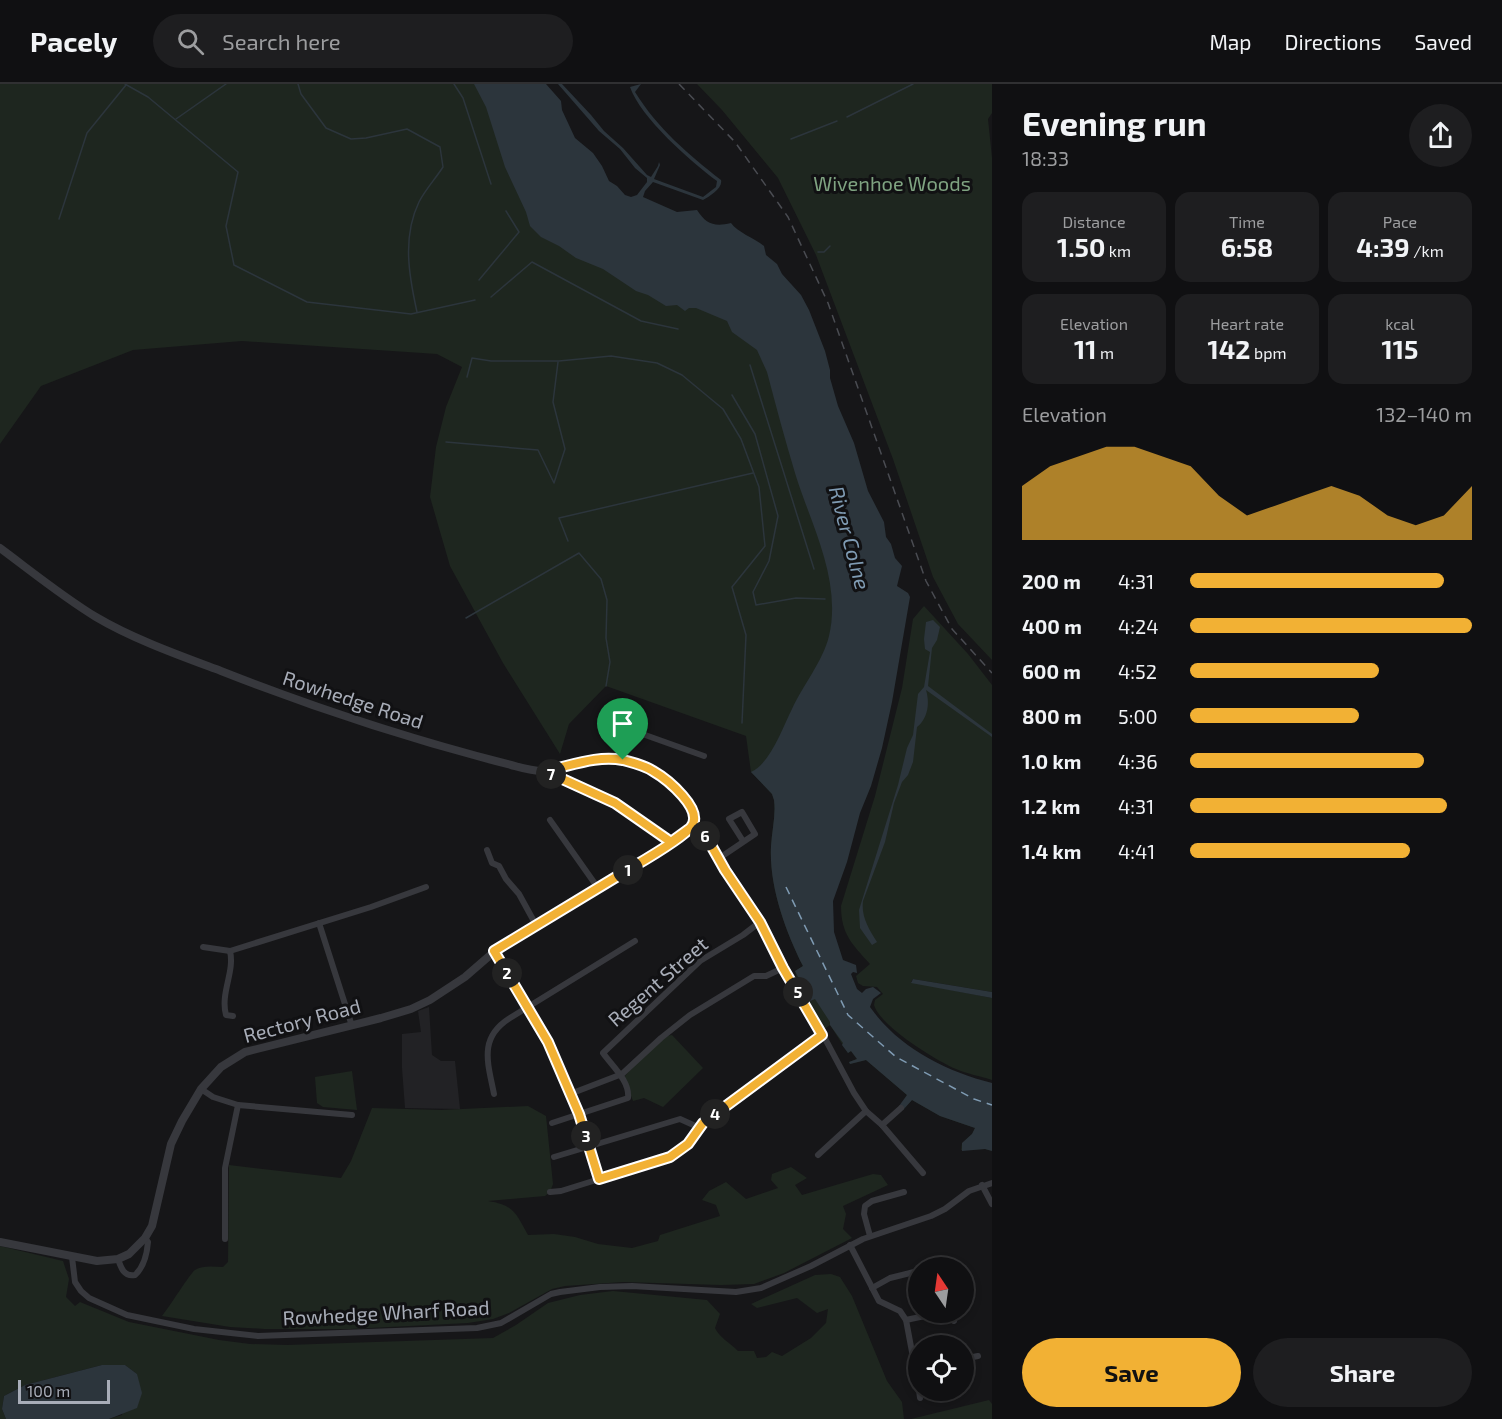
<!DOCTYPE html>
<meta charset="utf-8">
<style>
:root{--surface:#101012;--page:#1e1e20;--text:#f1f3f6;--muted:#9c9d9f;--line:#303032;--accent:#f2b134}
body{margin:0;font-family:"Exo 2",sans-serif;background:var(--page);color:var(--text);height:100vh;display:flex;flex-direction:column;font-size:22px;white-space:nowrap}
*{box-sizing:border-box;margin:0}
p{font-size:20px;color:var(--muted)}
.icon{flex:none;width:33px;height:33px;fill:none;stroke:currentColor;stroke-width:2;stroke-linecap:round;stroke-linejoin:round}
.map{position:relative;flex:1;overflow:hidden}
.side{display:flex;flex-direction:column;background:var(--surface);width:510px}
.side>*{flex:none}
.needle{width:39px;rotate:347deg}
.fabs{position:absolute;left:908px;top:1173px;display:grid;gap:12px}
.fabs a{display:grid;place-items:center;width:66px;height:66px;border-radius:50%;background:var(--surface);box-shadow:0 3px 9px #0003,0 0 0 2px var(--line);font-size:30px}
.scale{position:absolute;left:18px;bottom:15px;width:92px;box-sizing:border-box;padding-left:6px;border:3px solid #a8adb8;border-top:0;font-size:16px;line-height:21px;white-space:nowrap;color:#a8adb8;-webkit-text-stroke:4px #111113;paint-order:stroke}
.pin{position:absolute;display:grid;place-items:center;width:51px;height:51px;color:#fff;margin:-62px -26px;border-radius:50% 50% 50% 0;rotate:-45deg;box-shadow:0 0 6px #0007}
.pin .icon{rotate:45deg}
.km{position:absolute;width:30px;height:30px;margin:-15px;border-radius:50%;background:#222;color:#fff;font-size:16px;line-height:30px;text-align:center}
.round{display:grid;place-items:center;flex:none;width:63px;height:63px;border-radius:32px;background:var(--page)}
.summary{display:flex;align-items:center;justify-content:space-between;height:102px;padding:0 30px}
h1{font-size:33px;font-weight:700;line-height:45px}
.metrics{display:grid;grid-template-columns:repeat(3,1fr);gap:9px;height:102px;padding:6px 30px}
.metrics div{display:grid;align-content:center;border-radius:15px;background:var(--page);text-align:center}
.metrics b{font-size:26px;font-weight:700}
.metrics small{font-size:16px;font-weight:400}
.metrics p{font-size:16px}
.chart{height:168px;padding:12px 30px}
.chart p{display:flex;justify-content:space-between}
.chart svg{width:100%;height:108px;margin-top:6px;fill:var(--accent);opacity:.7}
.button{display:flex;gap:12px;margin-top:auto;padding:12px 30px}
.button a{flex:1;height:69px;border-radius:36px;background:var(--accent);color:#111;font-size:24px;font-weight:700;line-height:69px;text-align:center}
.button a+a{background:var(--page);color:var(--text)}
ul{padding:0 30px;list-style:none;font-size:20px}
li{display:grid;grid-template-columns:96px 72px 1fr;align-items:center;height:45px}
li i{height:15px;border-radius:8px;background:var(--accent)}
header{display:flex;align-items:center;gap:36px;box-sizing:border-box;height:84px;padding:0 30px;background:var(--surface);border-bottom:2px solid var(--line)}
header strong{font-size:28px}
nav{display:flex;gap:33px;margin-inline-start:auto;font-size:21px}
.search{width:420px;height:54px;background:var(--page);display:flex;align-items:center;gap:15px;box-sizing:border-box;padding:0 21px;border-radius:33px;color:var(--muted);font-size:22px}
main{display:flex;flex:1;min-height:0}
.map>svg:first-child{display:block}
</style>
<header>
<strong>Pacely</strong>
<div class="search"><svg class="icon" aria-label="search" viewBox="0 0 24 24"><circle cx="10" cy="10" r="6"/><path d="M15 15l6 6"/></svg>Search here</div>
<nav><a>Map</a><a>Directions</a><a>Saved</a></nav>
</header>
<main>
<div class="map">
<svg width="992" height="1335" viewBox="0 0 992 1335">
<rect width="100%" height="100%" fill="#161618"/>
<polygon fill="#222225" points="429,923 432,971 441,977 455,977 460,1025 405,1024 402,984 402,950 421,948 418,927"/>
<g fill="#1e261f">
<path d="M0,0h503l10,15 217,190 113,237 -47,403 163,179 33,43 -7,-2 -24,1 1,-7 10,-9 3,-6 -35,-12 -28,-16 -9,10 4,-15 -41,-35 -16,4 -1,-2 8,-3 -6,-8 -3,2 -18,-28 -7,5 -27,-54 -1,-5 8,-5c-18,-36 -34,-80 -32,-120 1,-16 5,-31 3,-46l-2,-6 -21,-22 -5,-36 -140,-50 -37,38 -9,30 -57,-91 -53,-97 -20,-69 6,-50 10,-40 16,-40 -25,-13 -195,-13 -109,9 -92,36 -41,58z"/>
<polygon points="697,0 992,0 992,29 988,35 992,74 992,576 958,540 933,493 893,375 816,171 778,94 722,26"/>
<path d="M924,522l44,48 24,31v307l-79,-13 -2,3 81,16v82c-12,-4 -25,-6 -36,-11 -21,-9 -76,-43 -82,-64l1,-5 8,-6 -6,-7 -14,-1 -5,-3 -2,-7 14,-12c-18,-20 -29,-30 -29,-58l34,-110 27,-108 11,-69z"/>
<path d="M672,951l31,33 -40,39 -19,-9 -11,3 -9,-24c11,-11 34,-41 48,-42z"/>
<polygon points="352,987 357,1026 323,1023 317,1019 315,993"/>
<path d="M528,1022l18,10 7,68 -3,8 -5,4 -57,5c26,4 28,12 40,34l26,-1 21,3 23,7 34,4 26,-7 2,-6 60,-19 -4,-11 -14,-5 7,-9 17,-9 20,17 32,-11 -7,-8 1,-6 19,-7 16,11 -12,7 7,10 71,-21 8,1 7,10 -45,21 3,8 -3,15 9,9 -68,35 -30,11 -33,1 -98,-3 -58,4 -13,3 -43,24 -16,6 -25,4 -118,6h-85l-35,-2 -68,-11c6,-7 29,-44 33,-46 8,-5 19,-3 28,-3l5,-5 1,-97 112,13 10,-17 21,-53 69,2z"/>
<path d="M0,1162l63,15 6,18 -3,18 9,9 5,-4 49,20 90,18 31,4 37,1 206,-7 23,-13 32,-22 32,-8 33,-4 94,9 13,14 -5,14c4,9 15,15 23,23h16l3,7 9,-1 6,-5 10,4 29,-18 15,-15 2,-14 -11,4 -20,-15 -40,10 -6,-4 64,-29 16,-1 9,3 12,19 35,85 15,21 2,17h-795l13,-4 15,-41 -12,-9h-23l-77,20 -21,11 -2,13 4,10h-6z"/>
<polygon points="989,1316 992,1320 992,1335 911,1335"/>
</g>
<g fill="#2c353c">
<path d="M474,0h72l15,17 1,9 13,28 18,15 9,13 7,15 8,5 8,9 6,2 6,-2 10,-13v-4l-12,-10 -15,-19 -21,-18 -41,-47h4l29,31 13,16 19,17 24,27 4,2 7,-11 1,-4 1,3 -6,14 49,18 13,-10 1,-6c-26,-19 -77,-64 -87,-94l11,-3 -6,8c23,37 53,62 86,88 2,8 -11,16 -18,20l-50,-18 -8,9 -2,6 34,15 20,-2c9,14 17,17 34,13 6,9 23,15 33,23l2,9 11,9 5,10 19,21 8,15 16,41 5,19v8l8,28 16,37 14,48 16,31 2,15 5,7 4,14 7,8 -5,20 11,7 2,4 -18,105 -10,46 -11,38 -11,27 -13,49 -14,39 1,31 9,28 13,5 1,8 -4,-1 -2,2 6,15 5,4 4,-4 7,-2 8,6 -8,6 -3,8c29,41 75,64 122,76v68l-7,-2 -23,2v-8l10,-9 3,-6 -35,-12 -28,-16 -9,10 -4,-4 8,-11 -41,-35 -16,4 -1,-2 8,-3 -6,-8 -3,2 -6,-8 1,-2 -13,-18v-3l-15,-23 -5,2 -15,-30 8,-5c-18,-36 -34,-80 -32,-120 1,-16 5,-31 3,-46l-2,-6 -21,-22c19,-8 32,-45 41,-63 11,-24 31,-48 37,-73 13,-56 -18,-111 -34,-163 -10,-33 -19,-67 -28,-101l-10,-22 -25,-18 -5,-11 -31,-13h-7l-4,3 -8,-6 -11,1 -18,-11 -12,-4 -33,-22 -27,-11 -17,-12 -18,-9 -11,-11 -4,-14 -21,-45 -19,-60z"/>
<path d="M933,536l7,7 -3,13 -5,8 -4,38 64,48v3l-66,-47c4,13 2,28 -9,37l-4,35 -5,13 -6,7 -8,21 -9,39 -22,59c-2,16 6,28 14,41l-5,3 -12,-17 -1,-18 39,-125 9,-37 6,-13 5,-41 6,-7 6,-35 -5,-3 -1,-10 2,-17z"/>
<polygon points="913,895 992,908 992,914 911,899"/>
<polygon points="102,1281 125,1281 137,1290 142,1309 137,1324 109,1335 6,1335 2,1325 4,1312 25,1301"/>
</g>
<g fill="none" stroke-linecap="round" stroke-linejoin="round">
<g stroke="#2c353c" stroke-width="1.5">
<polyline points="125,0 148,13 238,88 226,142 234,181 307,218 411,230 475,216"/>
<path d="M298,0l3,10 25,34 25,11 15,-1 41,-9 33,18 3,20c-7,11 -18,23 -24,35 -17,35 -10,74 -2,110"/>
<polyline points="454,0 463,14 491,100"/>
<polyline points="847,33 913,0"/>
<polyline points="176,35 226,0"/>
<polyline points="791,55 837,37"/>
<polyline points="59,135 87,49 126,1"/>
<polyline points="818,168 824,168 830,162"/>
<polyline points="479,196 519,148 506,127"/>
<polyline points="491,213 532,178 641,237 678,245"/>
<polyline points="750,281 814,485"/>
<polyline points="467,293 472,274 491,277 559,277 611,272 657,279 682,291 723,325 741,355 759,403 765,462 732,503 746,551 742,639"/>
<polyline points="732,311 755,350 778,432 769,477 753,508 756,521 796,514 825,515"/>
<polyline points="446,358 538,366 554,399 565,365 553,318 558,278"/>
<polyline points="568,457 559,434 753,389"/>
<polyline points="466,534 579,469 601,495 607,516 606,554 610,578 606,602"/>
</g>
<polyline stroke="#7f9bb3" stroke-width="1.5" stroke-dasharray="8 6" stroke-linecap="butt" points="786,803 848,931 896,973 974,1015 992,1021"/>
<g stroke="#37383d" stroke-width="6">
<polyline points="620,642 704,672"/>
<polyline points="623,676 634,647"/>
<polyline points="545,687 615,719 671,758"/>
<polyline points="550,736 598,804"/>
<polyline points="693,742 699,745 707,755 725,786 760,838 783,884 813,932 854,1009 866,1027 882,1041 923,1089"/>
<polyline points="487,766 492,779 499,782 506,795 519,810 536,841"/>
<polyline points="718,775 755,750 742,728 729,735 743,757"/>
<polyline points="319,839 352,942"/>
<polyline points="203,863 230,867 371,823 426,803"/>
<path d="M230,867c5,21 -10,42 -4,64l7,1"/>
<polyline points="494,867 548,959 579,1030 599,1095"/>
<polyline points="201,1005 213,1013 238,1021 352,1031"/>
<path d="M494,1010c-6,-31 -16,-56 16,-76l125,-77"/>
<polyline points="570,1010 622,990 661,954 690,931 754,892 766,892 783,884"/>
<path d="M552,1039l76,-25c2,-17 -16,-32 -25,-45l97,-92 43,-26 17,-13"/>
<polyline points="882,1041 901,1024"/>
<polyline points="818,1071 866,1027"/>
<polyline points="554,1073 680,1035 700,1044"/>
<polyline points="982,1101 992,1120"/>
<polyline points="550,1108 561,1107 670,1073 688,1060 703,1039 822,951"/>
<polyline points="870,1152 864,1130 865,1122 872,1117 904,1108"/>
<polyline points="225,1155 225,1084 238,1021"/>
<polyline points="850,1161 879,1217 900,1227 906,1236 918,1300"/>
<polyline points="72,1173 75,1198 81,1207 89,1214 127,1231 194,1245 258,1252 477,1244 501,1239 551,1210 560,1208 600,1203 632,1202 736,1208 761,1204 811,1182 863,1155 931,1132 945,1125 969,1107 992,1099"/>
<path d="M118,1175c3,9 6,18 17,16 9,-8 12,-21 13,-33l-3,-4"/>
<polyline points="930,1184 951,1177"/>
<polyline points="872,1204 890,1194 918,1187"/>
<polyline points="952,1228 954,1237"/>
<polyline points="906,1236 943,1228"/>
<polyline points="963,1275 978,1272"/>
<polyline points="966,1275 969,1286"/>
<polyline points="919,1306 920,1314"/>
</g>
<path stroke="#37383d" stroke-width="8" d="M0,464c31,23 63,49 96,69 37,22 85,39 125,54 94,37 192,69 290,94 11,3 23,7 35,6 12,-1 24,-6 36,-9 35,-8 65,1 92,25 9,8 19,21 20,34l-6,9 -43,29 -142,85 -38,33 -35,23 -19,9 -30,9 -136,34 -24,15 -20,22 -19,32 -11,23 -19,82 -7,12 -16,16 -11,5 -21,2 -97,-19"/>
<polyline stroke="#4a4c52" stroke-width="1.5" stroke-dasharray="8 6" stroke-linecap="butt" points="679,0 735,58 788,133 828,219 926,497 952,545 992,589"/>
</g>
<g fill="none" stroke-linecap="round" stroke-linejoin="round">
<defs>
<path id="route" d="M623,676c11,3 21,5 30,11 14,8 52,39 38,56 -9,12 -50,35 -65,44l-132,80 54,91 31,72 20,65 71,-22 18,-13 15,-21 119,-88 -39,-67 -23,-46 -35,-52 -18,-32 -5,-7 -9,-5 -22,16 -56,-39 -70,-32c26,-5 51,-16 78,-11"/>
</defs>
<use href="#route" stroke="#fff" stroke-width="12"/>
<use href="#route" stroke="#f2b134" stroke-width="8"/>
</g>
<g text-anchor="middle" stroke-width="6" stroke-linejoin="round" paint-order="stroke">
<g font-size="20" fill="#7fa381" stroke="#111113">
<text x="892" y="107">Wivenhoe Woods</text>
</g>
<g font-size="20" fill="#a8adb8" stroke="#111113">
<text transform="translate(353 616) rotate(18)" y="7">Rowhedge Road</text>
<text transform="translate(658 898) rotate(-41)" y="7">Regent Street</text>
<text transform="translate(302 937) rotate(-15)" y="7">Rectory Road</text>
<text transform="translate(386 1229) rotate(-3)" y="7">Rowhedge Wharf Road</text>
</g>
<g font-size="21" font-style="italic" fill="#7f9bb3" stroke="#111113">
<text transform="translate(849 454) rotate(75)" y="7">River Colne</text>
</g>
</g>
</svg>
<div class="fabs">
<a><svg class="needle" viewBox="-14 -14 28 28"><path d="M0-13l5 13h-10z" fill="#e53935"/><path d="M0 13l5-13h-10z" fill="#9c9d9f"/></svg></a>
<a><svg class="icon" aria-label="locate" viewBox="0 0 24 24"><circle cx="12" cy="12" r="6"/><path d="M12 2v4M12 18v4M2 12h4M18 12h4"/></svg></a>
</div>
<div class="scale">100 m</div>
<div class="pin" style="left:623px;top:676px;background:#1e9e55"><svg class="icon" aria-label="arrive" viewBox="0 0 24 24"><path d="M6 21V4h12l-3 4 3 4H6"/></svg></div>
<b class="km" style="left:628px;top:786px">1</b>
<b class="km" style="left:507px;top:889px">2</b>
<b class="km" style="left:586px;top:1052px">3</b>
<b class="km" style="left:715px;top:1030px">4</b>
<b class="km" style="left:798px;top:908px">5</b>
<b class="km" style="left:705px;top:752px">6</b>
<b class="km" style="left:551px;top:690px">7</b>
</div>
<section class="side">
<div class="summary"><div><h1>Evening run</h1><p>18:33</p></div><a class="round"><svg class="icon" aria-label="share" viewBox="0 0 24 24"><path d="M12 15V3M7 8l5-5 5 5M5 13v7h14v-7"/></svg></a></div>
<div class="metrics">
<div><p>Distance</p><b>1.50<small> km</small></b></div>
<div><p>Time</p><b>6:58</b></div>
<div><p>Pace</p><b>4:39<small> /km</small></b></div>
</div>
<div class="metrics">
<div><p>Elevation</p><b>11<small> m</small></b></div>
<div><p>Heart rate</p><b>142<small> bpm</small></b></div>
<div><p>kcal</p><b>115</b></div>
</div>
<div class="chart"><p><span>Elevation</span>132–140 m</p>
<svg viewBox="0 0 160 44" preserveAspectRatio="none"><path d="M0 44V22L10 14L20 10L30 6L40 6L50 10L60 14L70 26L80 34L90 30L100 26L110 22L120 26L130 34L140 38L150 34L160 22V44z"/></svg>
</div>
<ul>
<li><b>200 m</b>4:31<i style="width:90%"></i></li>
<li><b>400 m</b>4:24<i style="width:100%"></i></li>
<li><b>600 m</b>4:52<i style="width:67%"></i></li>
<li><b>800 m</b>5:00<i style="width:60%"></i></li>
<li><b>1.0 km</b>4:36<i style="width:83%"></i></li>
<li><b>1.2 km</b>4:31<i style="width:91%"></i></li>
<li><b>1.4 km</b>4:41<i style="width:78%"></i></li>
</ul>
<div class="button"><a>Save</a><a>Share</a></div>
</section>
</main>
